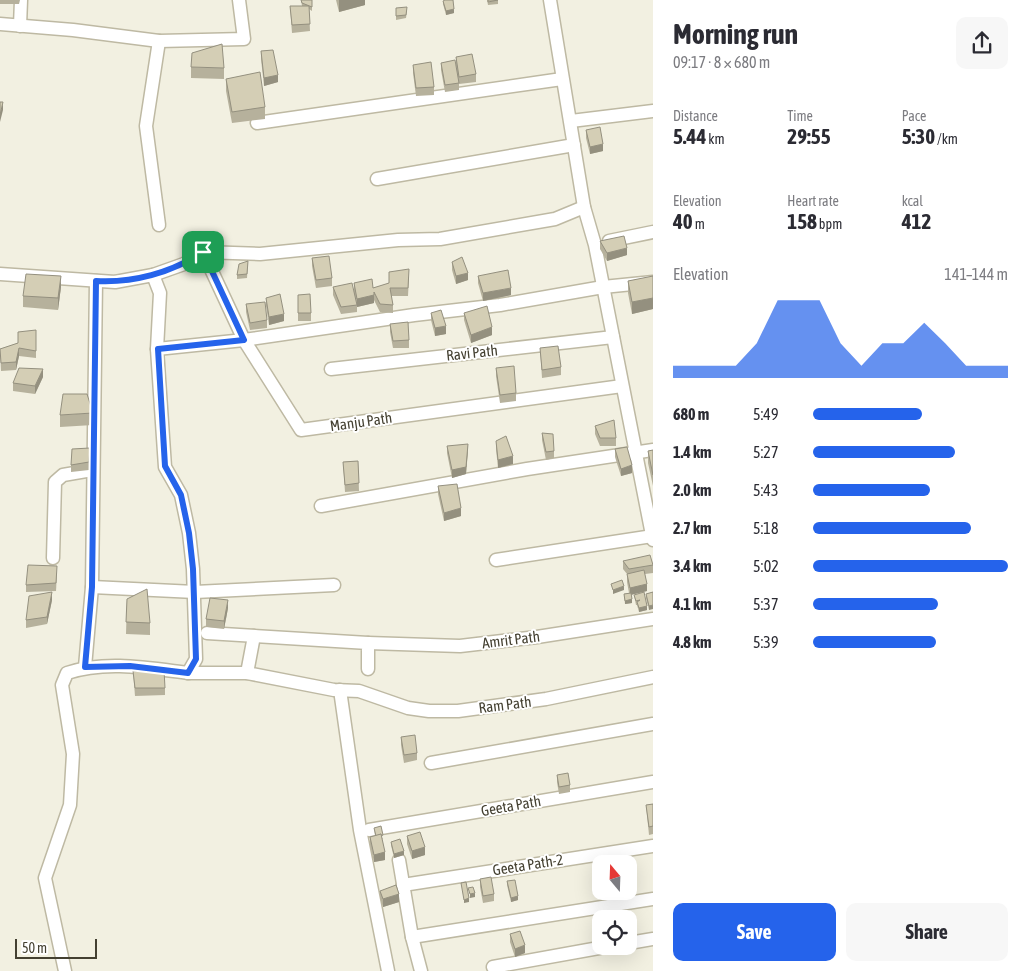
<!DOCTYPE html>
<meta charset="utf-8">
<style>
:root{--surface:#fff;--page:#f7f7f7;--text:#2b2b33;--muted:#7c7c81;--accent:#2563eb}
body{margin:0;font-family:"Asap Condensed",sans-serif;background:var(--page);color:var(--text);height:100vh;display:flex;flex-direction:column;font-size:19px;white-space:nowrap}
*{box-sizing:border-box;margin:0}
p{font-size:16px;color:var(--muted)}
.icon{flex:none;width:28px;height:28px;fill:none;stroke:currentColor;stroke-width:2;stroke-linecap:round;stroke-linejoin:round}
.map{position:relative;flex:1;overflow:hidden}
.side{display:flex;flex-direction:column;background:var(--surface);width:375px}
.side>*{flex:none}
.needle{width:32px;rotate:341deg}
.tools{position:absolute;left:592px;top:855px;display:grid;gap:10px}
.tools a{display:grid;place-items:center;width:45px;height:45px;border-radius:10px;background:var(--surface);box-shadow:0 5px 20px #0002;font-size:25px}
.scale{position:absolute;left:15px;bottom:12px;width:82px;box-sizing:border-box;padding-left:5px;border:2px solid #444031;border-top:0;font-size:14px;line-height:18px;white-space:nowrap;color:#444031;-webkit-text-stroke:4px #fff;paint-order:stroke}
.pin{position:absolute;display:grid;place-items:center;width:42px;height:42px;color:#fff;margin:-21px;border-radius:10px;box-shadow:0 2px 8px #0006}
.round{display:grid;place-items:center;flex:none;width:52px;height:52px;border-radius:10px;background:var(--page)}
.overview{display:flex;align-items:center;justify-content:space-between;height:85px;padding:0 20px}
h1{font-size:28px;font-weight:700;line-height:38px}
.metrics{display:grid;grid-template-columns:repeat(3,1fr);gap:8px;height:85px;padding:5px 20px}
.metrics div{display:grid;align-content:center}
.metrics b{font-size:21px;font-weight:700}
.metrics small{font-size:14px;font-weight:400}
.metrics p{font-size:14px}
.chart{height:140px;padding:10px 20px}
.chart p{display:flex;justify-content:space-between}
.chart svg{width:100%;height:90px;margin-top:5px;fill:var(--accent);opacity:.7}
.action{display:flex;gap:10px;margin-top:auto;padding:10px 20px}
.action a{flex:1;height:58px;border-radius:10px;background:var(--accent);color:#fff;font-size:20px;font-weight:700;line-height:58px;text-align:center}
.action a+a{background:var(--page);color:var(--text)}
ul{padding:0 20px;list-style:none;font-size:16px}
li{display:grid;grid-template-columns:80px 60px 1fr;align-items:center;height:38px}
li i{height:12px;border-radius:6px;background:var(--accent)}
main{display:flex;flex:1;min-height:0}
.map>svg:first-child{display:block}
</style>
<main>
<div class="map">
<svg width="653" height="971" viewBox="0 0 653 971">
<rect width="100%" height="100%" fill="#f2f0e1"/>
<g fill="none" stroke-linecap="round" stroke-linejoin="round">
<defs>
<g id="minor">
<polyline points="550,0 584,207 595,245 653,540"/>
<polyline points="0,24 73,30 159,41 244,39 239,0"/>
<polyline points="20,26 21,0"/>
<polyline points="159,41 146,126 159,225"/>
<polyline points="571,121 653,111"/>
<polyline points="257,123 562,79"/>
<polyline points="377,179 574,145"/>
<polyline points="609,241 653,232"/>
<polyline points="203,252 244,340 301,430 622,386"/>
<polyline points="0,274 115,282 153,275 160,293 157,349 165,467 181,495 189,533 193,569 196,659 188,673 247,673 334,690 359,691 408,708 429,711 458,711 546,699 653,677"/>
<polyline points="153,275 184,264 203,252 260,254 398,240 440,239 555,219 584,207"/>
<polyline points="157,349 244,340 414,315 500,305 603,287 653,282"/>
<polyline points="331,369 613,337"/>
<polyline points="321,506 527,469 653,450"/>
<polyline points="53,558 55,482 63,475 92,470"/>
<polyline points="496,560 653,536"/>
<polyline points="92,587 195,592 334,585"/>
<polyline points="207,633 368,643 368,669"/>
<polyline points="368,643 460,646 537,637 653,619"/>
<polyline points="85,667 92,587 96,281"/>
<polyline points="247,673 254,636"/>
<polyline points="340,690 360,830 388,971"/>
<polyline points="431,763 653,724"/>
<polyline points="369,830 653,782"/>
<polyline points="399,860 412,937 421,971"/>
<polyline points="403,885 653,846"/>
<polyline points="412,937 653,899"/>
<polyline points="629,943 653,939"/>
<polyline points="493,967 610,946"/>
<path d="M65,971l-20,-93 25,-73 3,-51 -11,-69 5,-12c39,-13 81,-5 121,0"/>
</g>
</defs>
<use href="#minor" stroke="#beb9a3" stroke-width="15"/>
<use href="#minor" stroke="#fff" stroke-width="12"/>
</g>
<g fill="#b6b19c">
<polygon points="0,0 20,0 19,4 0,4"/>
<polygon points="301,0 312,0 312,11 309,9 310,31 292,33 290,6 302,6"/>
<polygon points="336,0 365,0 365,5 339,12"/>
<polygon points="487,0 498,0 498,4 488,5"/>
<polygon points="443,1 454,13 446,15 443,4"/>
<polygon points="396,8 407,11 406,18 396,20"/>
<polygon points="261,51 278,82 264,86 261,59"/>
<polygon points="456,57 476,74 476,82 459,84 459,90 445,92 441,70 441,63 456,65"/>
<polygon points="413,65 434,87 434,95 416,96 413,73"/>
<polygon points="191,67 224,68 224,79 191,78"/>
<polygon points="226,79 265,107 265,119 232,123 226,91"/>
<polygon points="586,130 603,151 590,154 586,138"/>
<polygon points="600,241 627,255 607,261 600,249"/>
<polygon points="312,258 332,278 332,286 316,288 312,266"/>
<polygon points="248,261 247,278 237,279 237,275"/>
<polygon points="452,262 468,280 456,284 452,270"/>
<polygon points="478,276 511,295 483,301 478,283"/>
<polygon points="653,276 653,309 632,314 628,293 628,281"/>
<polygon points="409,277 408,296 391,296 393,305 393,313 380,312 374,300 374,303 357,307 357,306 357,312 341,314 333,295 333,287 354,291 354,283 373,288 389,284"/>
<polygon points="61,287 58,310 23,307 23,296"/>
<polygon points="298,295 311,313 311,321 298,321"/>
<polygon points="266,298 284,321 269,325 266,306"/>
<polygon points="246,304 267,320 267,328 250,330 246,312"/>
<polygon points="431,313 446,334 435,336 431,320"/>
<polygon points="464,313 492,335 471,343 464,320"/>
<polygon points="390,324 409,340 409,348 393,348 390,332"/>
<polygon points="36,330 36,358 19,356 16,370 1,371 0,349 18,343"/>
<polygon points="540,348 561,367 561,375 542,378"/>
<polygon points="496,368 516,393 516,401 500,403 496,376"/>
<polygon points="43,377 35,394 13,391 13,383"/>
<polygon points="93,413 93,425 60,427 60,415"/>
<polygon points="595,426 616,438 616,446 600,446 595,434"/>
<polygon points="542,433 554,451 554,458 546,460 542,440"/>
<polygon points="496,441 513,464 498,468 496,449"/>
<polygon points="447,446 468,452 466,474 452,478 447,453"/>
<polygon points="615,449 632,473 621,476 615,457"/>
<polygon points="653,450 653,486 648,463 648,451"/>
<polygon points="90,456 89,470 71,472 71,465"/>
<polygon points="358,461 359,491 345,492 343,462"/>
<polygon points="438,486 461,516 444,521 438,494"/>
<polygon points="623,561 653,565 653,573 645,574 647,591 631,595 632,603 625,604 624,594 629,593 627,582 627,574 623,569"/>
<polygon points="57,573 56,591 26,592 26,585"/>
<polygon points="653,592 649,610 646,598 646,594"/>
<polygon points="634,595 647,610 639,612 637,605 636,605"/>
<polygon points="127,599 150,623 150,635 126,634"/>
<polygon points="52,600 47,624 26,628 26,620"/>
<polygon points="228,608 224,629 206,627 206,619"/>
<polygon points="133,671 165,688 165,695 135,696"/>
<polygon points="401,737 417,753 417,760 404,763 401,745"/>
<polygon points="557,775 570,785 570,792 559,794 557,782"/>
<polygon points="653,804 653,834 649,835 646,805"/>
<polygon points="374,828 383,839 382,839 385,860 374,862 370,845 370,837 375,836"/>
<polygon points="407,836 425,855 412,859 407,844"/>
<polygon points="391,842 404,855 394,858 391,845"/>
<polygon points="480,879 494,894 494,901 483,903 480,887"/>
<polygon points="507,881 518,900 511,902 507,885"/>
<polygon points="380,891 399,902 383,907 380,898"/>
<polygon points="510,934 525,953 515,957 510,942"/>
</g>
<g fill="#94907f">
<polygon points="339,0 365,0 365,5 339,12"/>
<polygon points="454,9 454,13 446,15 446,11"/>
<polygon points="278,75 278,82 264,86 264,78"/>
<polygon points="3,102 3,110 0,122 0,115"/>
<polygon points="603,144 603,151 590,154 590,147"/>
<polygon points="627,248 627,255 607,261 607,253"/>
<polygon points="468,273 468,280 456,284 456,276"/>
<polygon points="61,276 61,287 58,310 58,298"/>
<polygon points="511,288 511,295 483,301 483,293"/>
<polygon points="374,295 374,303 357,307 357,299"/>
<polygon points="653,298 653,309 632,314 632,302"/>
<polygon points="284,314 284,321 269,325 269,317"/>
<polygon points="446,326 446,334 435,336 435,328"/>
<polygon points="492,327 492,335 471,343 471,335"/>
<polygon points="19,348 19,356 16,370 16,362"/>
<polygon points="43,369 43,377 35,394 35,386"/>
<polygon points="468,444 466,474 452,478 452,470"/>
<polygon points="513,456 513,464 498,468 498,460"/>
<polygon points="632,465 632,473 621,476 621,469"/>
<polygon points="461,508 461,516 444,521 444,513"/>
<polygon points="647,584 647,591 630,595 630,588"/>
<polygon points="624,586 624,590 613,594 613,590"/>
<polygon points="52,592 52,600 47,624 47,617"/>
<polygon points="632,599 632,603 625,604 625,601"/>
<polygon points="228,600 228,608 224,629 224,621"/>
<polygon points="653,605 653,609 649,610 649,606"/>
<polygon points="647,606 647,610 639,612 639,608"/>
<polygon points="425,847 425,855 412,859 412,851"/>
<polygon points="404,851 404,855 394,858 394,854"/>
<polygon points="385,852 385,860 374,862 374,855"/>
<polygon points="475,893 475,897 470,898 470,894"/>
<polygon points="399,894 399,902 383,907 383,899"/>
<polygon points="518,896 518,900 511,902 511,898"/>
<polygon points="469,898 469,902 464,903 464,900"/>
<polygon points="525,945 525,953 515,957 515,949"/>
</g>
<g fill="#d4ceb5" stroke="#94907f">
<polygon points="301,0 312,0 312,7 302,3"/>
<polygon points="445,0 453,0 454,9 446,11 443,1"/>
<polygon points="488,0 498,0 488,2"/>
<polygon points="290,6 309,6 310,24 292,25"/>
<polygon points="407,7 406,15 396,16 396,8"/>
<polygon points="222,44 224,68 191,67 192,53"/>
<polygon points="273,50 278,75 264,78 261,51"/>
<polygon points="472,54 476,74 459,77 456,57"/>
<polygon points="455,60 459,83 445,85 441,63"/>
<polygon points="431,62 434,87 416,88 413,65"/>
<polygon points="260,72 265,107 232,112 226,79"/>
<polygon points="0,102 3,102 0,115"/>
<polygon points="600,127 603,144 590,147 586,130"/>
<polygon points="624,236 627,248 607,253 600,241"/>
<polygon points="329,256 332,278 316,280 312,258"/>
<polygon points="462,257 468,273 456,276 452,262"/>
<polygon points="248,261 247,274 237,275 239,264"/>
<polygon points="409,269 408,288 390,288 393,305 380,304 374,292 374,295 357,299 354,283 372,279 373,288 389,283 389,272"/>
<polygon points="508,270 511,288 483,293 478,276"/>
<polygon points="26,274 61,276 58,298 23,296"/>
<polygon points="653,276 653,298 632,302 628,281"/>
<polygon points="352,283 357,305 341,307 333,287"/>
<polygon points="280,294 284,314 269,317 266,298"/>
<polygon points="310,294 311,313 298,313 298,295"/>
<polygon points="265,302 267,320 250,323 246,304"/>
<polygon points="487,306 492,327 471,335 464,313"/>
<polygon points="441,310 446,326 435,328 431,313"/>
<polygon points="408,322 409,340 393,341 390,324"/>
<polygon points="36,330 36,351 19,348 16,362 1,363 0,349 18,343 18,332"/>
<polygon points="558,346 561,367 542,370 540,348"/>
<polygon points="514,366 516,393 500,395 496,368"/>
<polygon points="19,368 43,369 35,386 13,383"/>
<polygon points="63,394 87,394 93,413 60,415"/>
<polygon points="614,420 616,438 600,438 595,426"/>
<polygon points="542,433 553,434 554,451 546,452"/>
<polygon points="506,436 513,456 498,460 496,441"/>
<polygon points="468,444 466,467 452,470 447,446"/>
<polygon points="627,447 632,465 621,469 615,449"/>
<polygon points="90,448 89,462 71,465 72,449"/>
<polygon points="653,450 653,475 648,451"/>
<polygon points="358,461 359,483 345,485 343,462"/>
<polygon points="457,484 461,508 444,513 438,486"/>
<polygon points="650,555 653,565 629,569 623,561"/>
<polygon points="28,565 57,566 56,583 26,585"/>
<polygon points="644,570 647,584 630,588 627,574"/>
<polygon points="622,580 624,586 613,590 611,584"/>
<polygon points="147,589 150,623 126,622 127,599"/>
<polygon points="52,592 47,617 26,620 29,596"/>
<polygon points="644,592 647,606 639,608 637,602 640,600 636,601 634,595"/>
<polygon points="653,592 653,605 649,606 646,594"/>
<polygon points="631,593 632,599 625,601 624,594"/>
<polygon points="210,598 228,600 224,621 206,619"/>
<polygon points="164,670 165,688 135,688 133,671"/>
<polygon points="415,735 417,753 404,755 401,737"/>
<polygon points="568,773 570,785 559,787 557,775"/>
<polygon points="653,804 653,826 649,827 646,805"/>
<polygon points="381,826 383,835 381,836 381,834 376,836 374,828"/>
<polygon points="420,832 425,847 412,851 407,836"/>
<polygon points="381,834 385,852 374,855 370,837"/>
<polygon points="400,839 404,851 394,854 391,842"/>
<polygon points="491,877 494,894 483,896 480,879"/>
<polygon points="515,880 518,896 511,898 507,881"/>
<polygon points="466,882 469,898 464,900 461,883"/>
<polygon points="396,885 399,894 383,899 380,891"/>
<polygon points="473,887 475,893 470,894 468,888"/>
<polygon points="520,931 525,945 515,949 510,934"/>
</g>
<g fill="none" stroke-linecap="round" stroke-linejoin="round">
<defs>
<path id="route" d="M203,252l41,88 -86,9 7,117 16,29 8,38 4,36 3,90 -8,14 -58,-7 -45,1 7,-80 4,-306c37,2 75,-8 107,-29z"/>
</defs>
<use href="#route" stroke="#fff" stroke-width="10"/>
<use href="#route" stroke="#2563eb" stroke-width="6"/>
</g>
<g text-anchor="middle" stroke-width="4" stroke-linejoin="round" paint-order="stroke">
<g font-size="15" fill="#444031" stroke="#fff">
<text transform="translate(472 353) rotate(-6)" y="5">Ravi Path</text>
<text transform="translate(361 422) rotate(-8)" y="5">Manju Path</text>
<text transform="translate(511 640) rotate(-7)" y="5">Amrit Path</text>
<text transform="translate(505 705) rotate(-7)" y="5">Ram Path</text>
<text transform="translate(511 806) rotate(-10)" y="5">Geeta Path</text>
<text transform="translate(528 865) rotate(-9)" y="5">Geeta Path-2</text>
</g>
</g>
</svg>
<div class="tools">
<a><svg class="needle" viewBox="-14 -14 28 28"><path d="M0-13l5 13h-10z" fill="#e53935"/><path d="M0 13l5-13h-10z" fill="#7c7c81"/></svg></a>
<a><svg class="icon" aria-label="locate" viewBox="0 0 24 24"><circle cx="12" cy="12" r="6"/><path d="M12 2v4M12 18v4M2 12h4M18 12h4"/></svg></a>
</div>
<div class="scale">50 m</div>
<div class="pin" style="left:203px;top:252px;background:#1e9e55"><svg class="icon" aria-label="arrive" viewBox="0 0 24 24"><path d="M6 21V4h12l-3 4 3 4H6"/></svg></div>
</div>
<section class="side">
<div class="overview"><div><h1>Morning run</h1><p>09:17 · 8 × 680 m</p></div><a class="round"><svg class="icon" aria-label="share" viewBox="0 0 24 24"><path d="M12 15V3M7 8l5-5 5 5M5 13v7h14v-7"/></svg></a></div>
<div class="metrics">
<div><p>Distance</p><b>5.44<small> km</small></b></div>
<div><p>Time</p><b>29:55</b></div>
<div><p>Pace</p><b>5:30<small> /km</small></b></div>
</div>
<div class="metrics">
<div><p>Elevation</p><b>40<small> m</small></b></div>
<div><p>Heart rate</p><b>158<small> bpm</small></b></div>
<div><p>kcal</p><b>412</b></div>
</div>
<div class="chart"><p><span>Elevation</span>141–144 m</p>
<svg viewBox="0 0 160 44" preserveAspectRatio="none"><path d="M0 44V38L10 38L20 38L30 38L40 27L50 6L60 6L70 6L80 27L90 38L100 27L110 27L120 17L130 27L140 38L150 38L160 38V44z"/></svg>
</div>
<ul>
<li><b>680 m</b>5:49<i style="width:56%"></i></li>
<li><b>1.4 km</b>5:27<i style="width:73%"></i></li>
<li><b>2.0 km</b>5:43<i style="width:60%"></i></li>
<li><b>2.7 km</b>5:18<i style="width:81%"></i></li>
<li><b>3.4 km</b>5:02<i style="width:100%"></i></li>
<li><b>4.1 km</b>5:37<i style="width:64%"></i></li>
<li><b>4.8 km</b>5:39<i style="width:63%"></i></li>
</ul>
<div class="action"><a>Save</a><a>Share</a></div>
</section>
</main>
